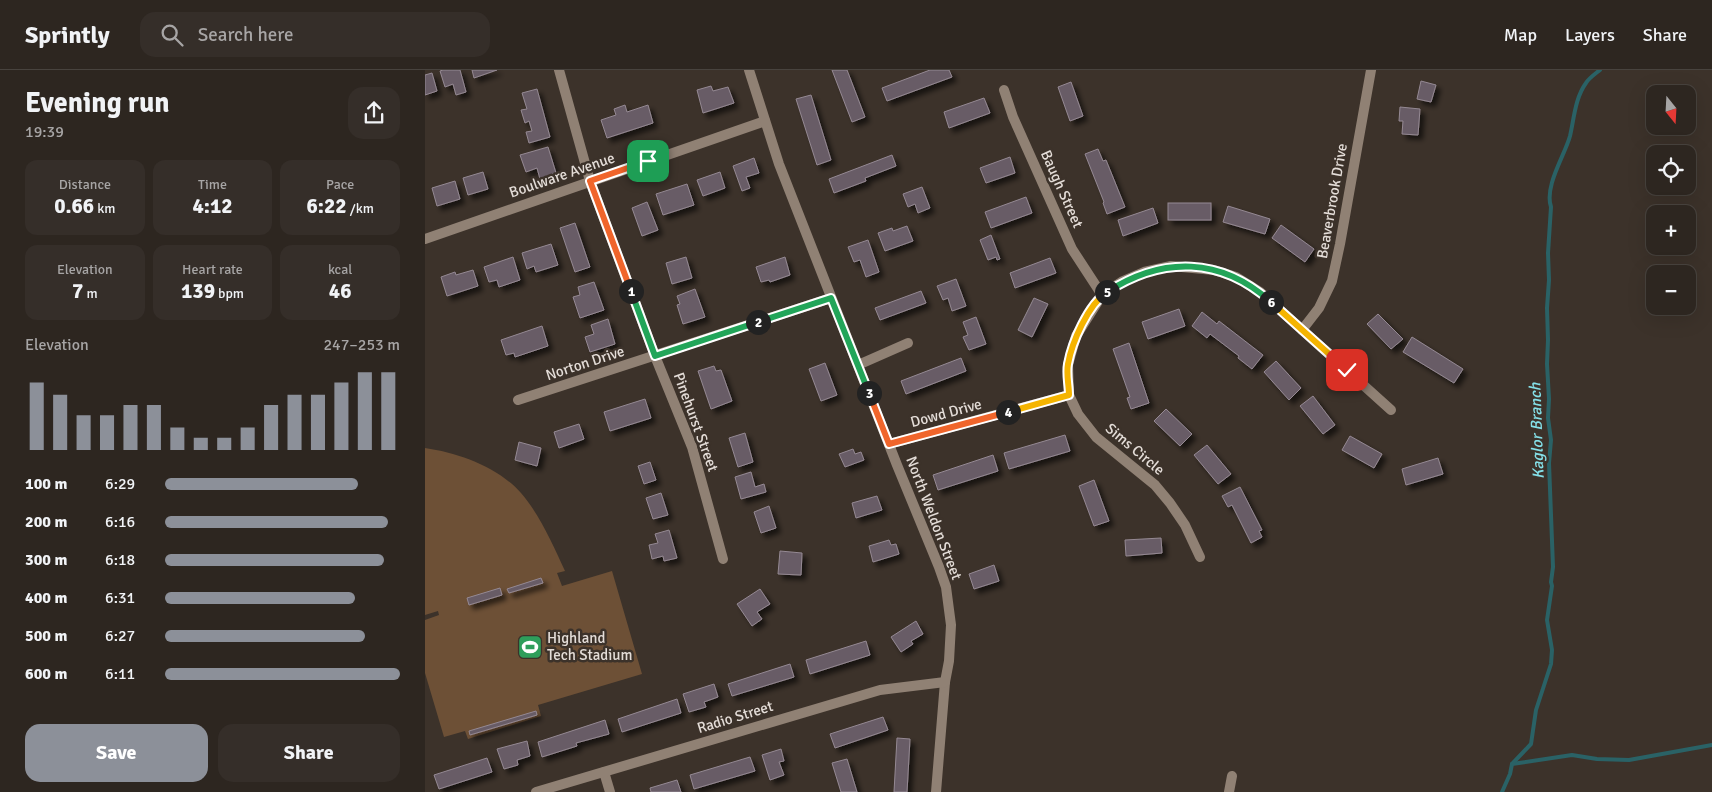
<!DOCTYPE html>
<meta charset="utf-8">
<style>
:root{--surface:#2d2620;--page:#352e29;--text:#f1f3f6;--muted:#a7a5a5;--line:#48433e;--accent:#8c9099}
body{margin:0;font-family:Signika,sans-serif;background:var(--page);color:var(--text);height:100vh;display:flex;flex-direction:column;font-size:19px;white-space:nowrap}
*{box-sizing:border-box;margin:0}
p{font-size:16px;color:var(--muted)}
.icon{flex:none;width:28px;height:28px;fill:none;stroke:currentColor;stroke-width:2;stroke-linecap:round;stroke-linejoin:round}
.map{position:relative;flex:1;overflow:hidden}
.panel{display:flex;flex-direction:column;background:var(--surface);width:425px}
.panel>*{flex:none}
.needle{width:32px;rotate:162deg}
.buttons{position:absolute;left:1221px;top:15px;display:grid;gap:10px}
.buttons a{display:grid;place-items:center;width:50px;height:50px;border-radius:10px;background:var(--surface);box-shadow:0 5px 20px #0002,0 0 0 1px var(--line);font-size:25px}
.pin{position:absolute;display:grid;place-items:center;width:42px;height:42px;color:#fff;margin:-21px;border-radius:10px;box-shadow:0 2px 8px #0006}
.km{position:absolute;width:25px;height:25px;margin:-12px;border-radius:50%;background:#222;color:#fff;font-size:14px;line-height:25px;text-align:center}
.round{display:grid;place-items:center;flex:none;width:52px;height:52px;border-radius:15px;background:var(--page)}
.overview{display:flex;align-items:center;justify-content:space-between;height:85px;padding:0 25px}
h1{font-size:28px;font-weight:700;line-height:38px}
.metrics{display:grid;grid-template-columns:repeat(3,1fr);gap:8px;height:85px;padding:5px 25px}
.metrics div{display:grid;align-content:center;border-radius:12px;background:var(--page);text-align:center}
.metrics b{font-size:21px;font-weight:700}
.metrics small{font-size:14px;font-weight:400}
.metrics p{font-size:14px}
.chart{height:140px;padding:10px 25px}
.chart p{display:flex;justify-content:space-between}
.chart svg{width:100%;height:90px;margin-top:5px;stroke:var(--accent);stroke-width:6}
.button{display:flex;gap:10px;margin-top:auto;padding:10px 25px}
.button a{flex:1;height:58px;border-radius:15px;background:var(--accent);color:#fff;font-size:20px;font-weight:700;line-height:58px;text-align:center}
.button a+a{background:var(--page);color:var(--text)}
ul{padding:0 25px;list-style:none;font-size:16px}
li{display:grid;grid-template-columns:80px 60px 1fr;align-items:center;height:38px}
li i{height:12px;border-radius:6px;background:var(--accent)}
header{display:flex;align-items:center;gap:30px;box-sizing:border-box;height:70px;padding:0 25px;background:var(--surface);border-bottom:1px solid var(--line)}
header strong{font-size:24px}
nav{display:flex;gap:28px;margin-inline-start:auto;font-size:18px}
.search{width:350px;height:45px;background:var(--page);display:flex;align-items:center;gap:12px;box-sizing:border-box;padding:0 18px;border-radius:15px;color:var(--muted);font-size:19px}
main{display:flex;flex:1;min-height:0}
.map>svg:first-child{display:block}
</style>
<header>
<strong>Sprintly</strong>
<div class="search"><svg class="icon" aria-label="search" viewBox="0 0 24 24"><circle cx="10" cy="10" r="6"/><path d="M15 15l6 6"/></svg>Search here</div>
<nav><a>Map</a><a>Layers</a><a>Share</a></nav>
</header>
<main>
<section class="panel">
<div class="overview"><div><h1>Evening run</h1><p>19:39</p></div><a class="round"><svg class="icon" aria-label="share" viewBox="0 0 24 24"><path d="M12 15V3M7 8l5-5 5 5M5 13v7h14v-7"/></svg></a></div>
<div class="metrics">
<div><p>Distance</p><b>0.66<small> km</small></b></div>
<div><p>Time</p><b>4:12</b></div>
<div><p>Pace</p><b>6:22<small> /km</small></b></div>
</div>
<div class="metrics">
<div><p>Elevation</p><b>7<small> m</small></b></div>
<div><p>Heart rate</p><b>139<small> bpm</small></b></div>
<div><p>kcal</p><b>46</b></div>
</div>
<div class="chart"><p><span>Elevation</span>247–253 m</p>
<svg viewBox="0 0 160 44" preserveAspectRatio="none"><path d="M5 44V11M15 44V17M25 44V27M35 44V27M45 44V22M55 44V22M65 44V33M75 44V38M85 44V38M95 44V33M105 44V22M115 44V17M125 44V17M135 44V11M145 44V6M155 44V6"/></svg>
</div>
<ul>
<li><b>100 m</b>6:29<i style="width:82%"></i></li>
<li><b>200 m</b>6:16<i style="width:95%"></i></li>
<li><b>300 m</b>6:18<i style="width:93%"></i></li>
<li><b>400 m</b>6:31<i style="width:81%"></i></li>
<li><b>500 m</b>6:27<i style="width:85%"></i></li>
<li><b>600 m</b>6:11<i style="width:100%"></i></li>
</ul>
<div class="button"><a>Save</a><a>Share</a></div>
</section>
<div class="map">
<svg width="1287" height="722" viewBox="0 0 1287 722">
<defs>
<filter id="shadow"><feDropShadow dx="4.5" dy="4.5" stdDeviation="2.5" flood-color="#0009"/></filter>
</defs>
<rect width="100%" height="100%" fill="#3c322a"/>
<path fill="#6d5036" d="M0,378c34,5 73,19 96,45 19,22 32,52 44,78l-8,2 5,13 50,-15 30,103 -104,31 3,11 -73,23 -3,-8 -21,6 -19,-64v-53l14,-5 -1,-4 -13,4z"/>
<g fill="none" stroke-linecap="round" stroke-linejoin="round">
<g stroke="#2a6266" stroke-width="4">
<polyline points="1087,694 1147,685 1172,689 1204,690 1287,675"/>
<path d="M1077,722l8,-18 2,-10 19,-20 5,-34 15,-46 1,-14 -5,-30 5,-34 -1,-4 2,-15 -4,-104 2,-23 -3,-22 1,-19 -2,-35 1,-24 -1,-32 2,-28 -1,-27 3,-46c-7,-21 14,-52 19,-71 4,-17 5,-38 16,-53 3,-5 9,-9 14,-13"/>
</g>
</g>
<g fill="#675c66" stroke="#958993" filter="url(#shadow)">
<polygon points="18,0 35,0 41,22 31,25 28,14 20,17 15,1"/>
<polygon points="47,0 72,0 49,8"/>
<polygon points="407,0 422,0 440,47 427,52"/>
<polygon points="505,0 524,0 527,7 462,31 457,18"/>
<polygon points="7,3 12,21 0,25 0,5"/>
<polygon points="996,11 1011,15 1006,32 992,29"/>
<polygon points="646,12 658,46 645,51 633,17"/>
<polygon points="286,16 288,21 303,17 309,33 278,43 272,20"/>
<polygon points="112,19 125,67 104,73 101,62 107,61 104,51 100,53 96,40 102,39 97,23"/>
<polygon points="386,25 406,90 392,95 371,29"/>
<polygon points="559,28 565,43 524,58 519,42"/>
<polygon points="200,35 202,42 223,35 228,53 182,68 176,50 191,45 189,39"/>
<polygon points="975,37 995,39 993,65 977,64 978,51 974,51"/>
<polygon points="123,77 131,103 115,109 112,98 101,102 95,85"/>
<polygon points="673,79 678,91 681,90 700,137 682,144 678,133 679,132 660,84"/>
<polygon points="467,85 471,96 440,108 441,111 409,123 404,109"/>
<polygon points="585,87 590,103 561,113 555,98"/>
<polygon points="329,88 334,103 321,107 325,118 317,121 308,96"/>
<polygon points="58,102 63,119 43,125 38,108"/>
<polygon points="295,102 300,118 278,126 272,110"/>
<polygon points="30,111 35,129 12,136 7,118"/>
<polygon points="262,114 269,135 238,145 231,124"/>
<polygon points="497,117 505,138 493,143 490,134 483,137 478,124"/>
<polygon points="601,127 607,143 566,158 560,142"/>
<polygon points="222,132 233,160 217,166 207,138"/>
<rect x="743" y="133" width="43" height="17"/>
<polygon points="803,136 845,149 840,164 798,152"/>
<polygon points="728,138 733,153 698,166 693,150"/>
<polygon points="150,153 165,197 150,202 135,158"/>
<polygon points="856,155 889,179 880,192 847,168"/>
<polygon points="482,156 488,171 460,181 453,163 467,158 468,161"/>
<polygon points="566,165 575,189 572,190 571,187 563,190 555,170"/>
<polygon points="443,170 454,202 441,207 435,190 429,192 423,177"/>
<polygon points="126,174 133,195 111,202 109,196 102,199 97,183"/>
<polygon points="88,187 95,210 74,217 72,210 64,212 59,197"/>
<polygon points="261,187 267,208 247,214 241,193"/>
<polygon points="360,187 365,205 345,212 344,210 336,212 331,197"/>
<polygon points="625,188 631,203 590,218 585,203"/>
<polygon points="48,200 53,216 22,226 16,207 30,202 31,205"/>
<polygon points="531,209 541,236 527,241 523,228 518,230 512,216"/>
<polygon points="169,212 179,240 155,248 148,227 155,225 153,217"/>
<polygon points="270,219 280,247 258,254 252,235 255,234 252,226"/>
<polygon points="496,221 501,233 455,250 450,238"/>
<polygon points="609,228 623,234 607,267 593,260"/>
<polygon points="754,239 760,256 723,269 717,252"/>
<polygon points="777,242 792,254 794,251 838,285 827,299 813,288 814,286 785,264 782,268 767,256"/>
<polygon points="953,244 978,269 966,279 942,254"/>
<polygon points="551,247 561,274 544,280 538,267 543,265 538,252"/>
<polygon points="183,249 190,274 165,282 160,267 169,264 166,255"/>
<polygon points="117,256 123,276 90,287 89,283 81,285 76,270"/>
<polygon points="987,267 1038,299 1029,313 978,282"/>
<polygon points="704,273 724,333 706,339 702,328 705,327 688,279"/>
<polygon points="536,288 541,301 481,324 476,311"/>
<polygon points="851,291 876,318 864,330 839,302"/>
<polygon points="400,293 412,325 396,331 384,299"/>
<polygon points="289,296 291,301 296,300 307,331 286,339 273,301"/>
<polygon points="888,326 910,355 898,364 875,336"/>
<polygon points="220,329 226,348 185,361 179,342"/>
<polygon points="741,339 767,364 755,376 729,351"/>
<polygon points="154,354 159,369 134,378 129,362"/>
<polygon points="320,363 328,392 313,397 304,368"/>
<polygon points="640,365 645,381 584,399 579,383"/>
<polygon points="925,366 957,384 949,398 917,380"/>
<polygon points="94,372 116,378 112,396 90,390"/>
<polygon points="782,375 806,404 793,414 769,385"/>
<polygon points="428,379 430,384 436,382 439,390 420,397 414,384"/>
<polygon points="568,385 573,401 513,420 508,405"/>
<polygon points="1013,388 1018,404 981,415 977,399"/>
<polygon points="225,392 231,410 219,414 213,396"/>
<polygon points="326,402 330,417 339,414 341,422 316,429 310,407"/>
<polygon points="669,410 684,451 669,456 654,416"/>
<polygon points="815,417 837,460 834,461 837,467 826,473 807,435 803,437 797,426"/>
<polygon points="236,423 243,445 228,449 221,428"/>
<polygon points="452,426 457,440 431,448 427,433"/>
<polygon points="344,436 351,458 336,463 329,442"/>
<polygon points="244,460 252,488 239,491 238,486 227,489 224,475 233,473 230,464"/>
<polygon points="736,468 737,483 701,486 700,470"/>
<polygon points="464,470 466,475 471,474 474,484 448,492 444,476"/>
<polygon points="355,481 377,483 376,505 353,504"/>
<polygon points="569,495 574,511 549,519 544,504"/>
<polygon points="116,508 118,513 84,523 82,519"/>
<polygon points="75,518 77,525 44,535 42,528"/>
<polygon points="335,519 345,534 332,542 337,549 327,556 312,534"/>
<polygon points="491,551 498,564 486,571 488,574 476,582 466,567"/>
<polygon points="441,571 445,585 385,604 381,590"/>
<polygon points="365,594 369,607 307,626 303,614"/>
<polygon points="289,614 293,627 279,632 281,637 264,642 258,624"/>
<polygon points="252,629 256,643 197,662 193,649"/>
<polygon points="111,641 112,645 45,665 44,661"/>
<polygon points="458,647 463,660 410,678 405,664"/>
<polygon points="180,650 184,664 151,673 152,676 117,687 113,672"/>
<polygon points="472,668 485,669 482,722 469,722"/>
<polygon points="102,671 105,686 92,690 93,695 79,699 72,679"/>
<polygon points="356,679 359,691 354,692 359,705 345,710 337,685"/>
<polygon points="325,687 330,701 269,719 265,705"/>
<polygon points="62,688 67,702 14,719 9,705"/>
<polygon points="422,689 432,722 416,722 407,693"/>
<polygon points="252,710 256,722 226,722 225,718"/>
</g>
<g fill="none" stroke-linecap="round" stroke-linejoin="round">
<g stroke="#908174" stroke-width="10">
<polyline points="134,0 165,111 230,286 267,377 298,489"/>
<polyline points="579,20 588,47 647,179 677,225"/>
<polyline points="0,169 340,51"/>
<polyline points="877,260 894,238 907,211 915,174 946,0"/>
<polyline points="433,295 483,273"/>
<polyline points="93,330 406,228"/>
<polyline points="464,374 644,325"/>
<polyline points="775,487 760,455 745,433 730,415 671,367 653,344 644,325 643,295 651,266 677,225 698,211 719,202 746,196 789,200 811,207 835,222 966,340"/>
<polyline points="179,702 185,722"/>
<polyline points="511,722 520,612"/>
<polyline points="804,722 807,706"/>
</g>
<polyline stroke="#908174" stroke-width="10" points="111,722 455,620 520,612 524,591 526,555 521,517 514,497 472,395 354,94 324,0"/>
</g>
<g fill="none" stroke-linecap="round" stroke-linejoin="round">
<defs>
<polyline id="split-1" points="206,221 165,111 223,91"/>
<polyline id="split-2" points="206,221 230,286 333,252"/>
<polyline id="split-3" points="333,252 406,228 444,323"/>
<polyline id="split-4" points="444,323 464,374 583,342"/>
<path id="split-5" d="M583,342l61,-17c0,-10 -3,-21 -1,-31 4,-22 20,-59 39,-72"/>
<path id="split-6" d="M682,222c56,-36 114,-35 164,10"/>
<polyline id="split-7" points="846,232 922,300"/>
</defs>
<use href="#split-1" stroke="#fff" stroke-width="10"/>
<use href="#split-2" stroke="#fff" stroke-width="10"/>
<use href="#split-3" stroke="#fff" stroke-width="10"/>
<use href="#split-4" stroke="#fff" stroke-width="10"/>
<use href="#split-5" stroke="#fff" stroke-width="10"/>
<use href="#split-6" stroke="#fff" stroke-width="10"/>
<use href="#split-7" stroke="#fff" stroke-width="10"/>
<use href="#split-1" stroke="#f0652b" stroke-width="6"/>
<use href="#split-2" stroke="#22a559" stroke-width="6"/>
<use href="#split-3" stroke="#22a559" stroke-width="6"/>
<use href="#split-4" stroke="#f0652b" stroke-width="6"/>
<use href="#split-5" stroke="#f5b400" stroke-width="6"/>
<use href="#split-6" stroke="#22a559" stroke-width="6"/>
<use href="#split-7" stroke="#f5b400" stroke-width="6"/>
</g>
<defs>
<symbol id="stadium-square" viewBox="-11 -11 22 22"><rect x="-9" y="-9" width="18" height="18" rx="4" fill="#2e9e5b" stroke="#3c322a"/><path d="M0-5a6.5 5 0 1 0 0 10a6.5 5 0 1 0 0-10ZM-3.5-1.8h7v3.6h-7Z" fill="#fff"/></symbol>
</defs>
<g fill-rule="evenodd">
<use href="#stadium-square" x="91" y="563" width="28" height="28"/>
</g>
<g text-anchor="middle" stroke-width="5" stroke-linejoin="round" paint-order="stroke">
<g font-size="15" fill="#e4ddd8" stroke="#3c322a">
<text transform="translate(137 105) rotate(-19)" y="5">Boulware Avenue</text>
<text transform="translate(637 119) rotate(66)" y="5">Baugh Street</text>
<text transform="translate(907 131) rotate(-80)" y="5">Beaverbrook Drive</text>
<text transform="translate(160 293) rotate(-18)" y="5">Norton Drive</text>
<text transform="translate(521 343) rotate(-15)" y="5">Dowd Drive</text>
<text transform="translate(271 352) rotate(70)" y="5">Pinehurst Street</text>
<text transform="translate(710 379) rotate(40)" y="5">Sims Circle</text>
<text transform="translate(509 448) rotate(69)" y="5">North Weldon Street</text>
<text transform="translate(310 647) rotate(-17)" y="5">Radio Street</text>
</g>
<g font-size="15" fill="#e4ddd8" stroke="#3c322a" text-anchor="start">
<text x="122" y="573">Highland<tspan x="122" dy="17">Tech Stadium</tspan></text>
</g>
<g font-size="16" font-style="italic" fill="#85e1e9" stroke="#3c322a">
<text transform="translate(1111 361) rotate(-92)" y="6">Kaglor Branch</text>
</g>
</g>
</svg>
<div class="buttons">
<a><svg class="needle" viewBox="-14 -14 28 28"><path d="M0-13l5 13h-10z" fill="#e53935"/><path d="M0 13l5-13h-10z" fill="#a7a5a5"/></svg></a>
<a><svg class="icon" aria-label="locate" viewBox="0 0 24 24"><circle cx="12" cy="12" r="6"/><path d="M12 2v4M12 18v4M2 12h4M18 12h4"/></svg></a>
<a>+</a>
<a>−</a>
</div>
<div class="pin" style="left:223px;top:91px;background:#1e9e55"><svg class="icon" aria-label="arrive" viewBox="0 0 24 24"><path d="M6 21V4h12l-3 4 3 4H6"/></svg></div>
<div class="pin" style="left:922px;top:300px;background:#d93025"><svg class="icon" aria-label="check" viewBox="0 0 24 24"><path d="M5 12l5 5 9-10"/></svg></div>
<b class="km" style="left:206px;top:221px">1</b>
<b class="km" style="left:333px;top:252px">2</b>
<b class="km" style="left:444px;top:323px">3</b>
<b class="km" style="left:583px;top:342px">4</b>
<b class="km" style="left:682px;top:222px">5</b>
<b class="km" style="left:846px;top:232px">6</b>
</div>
</main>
